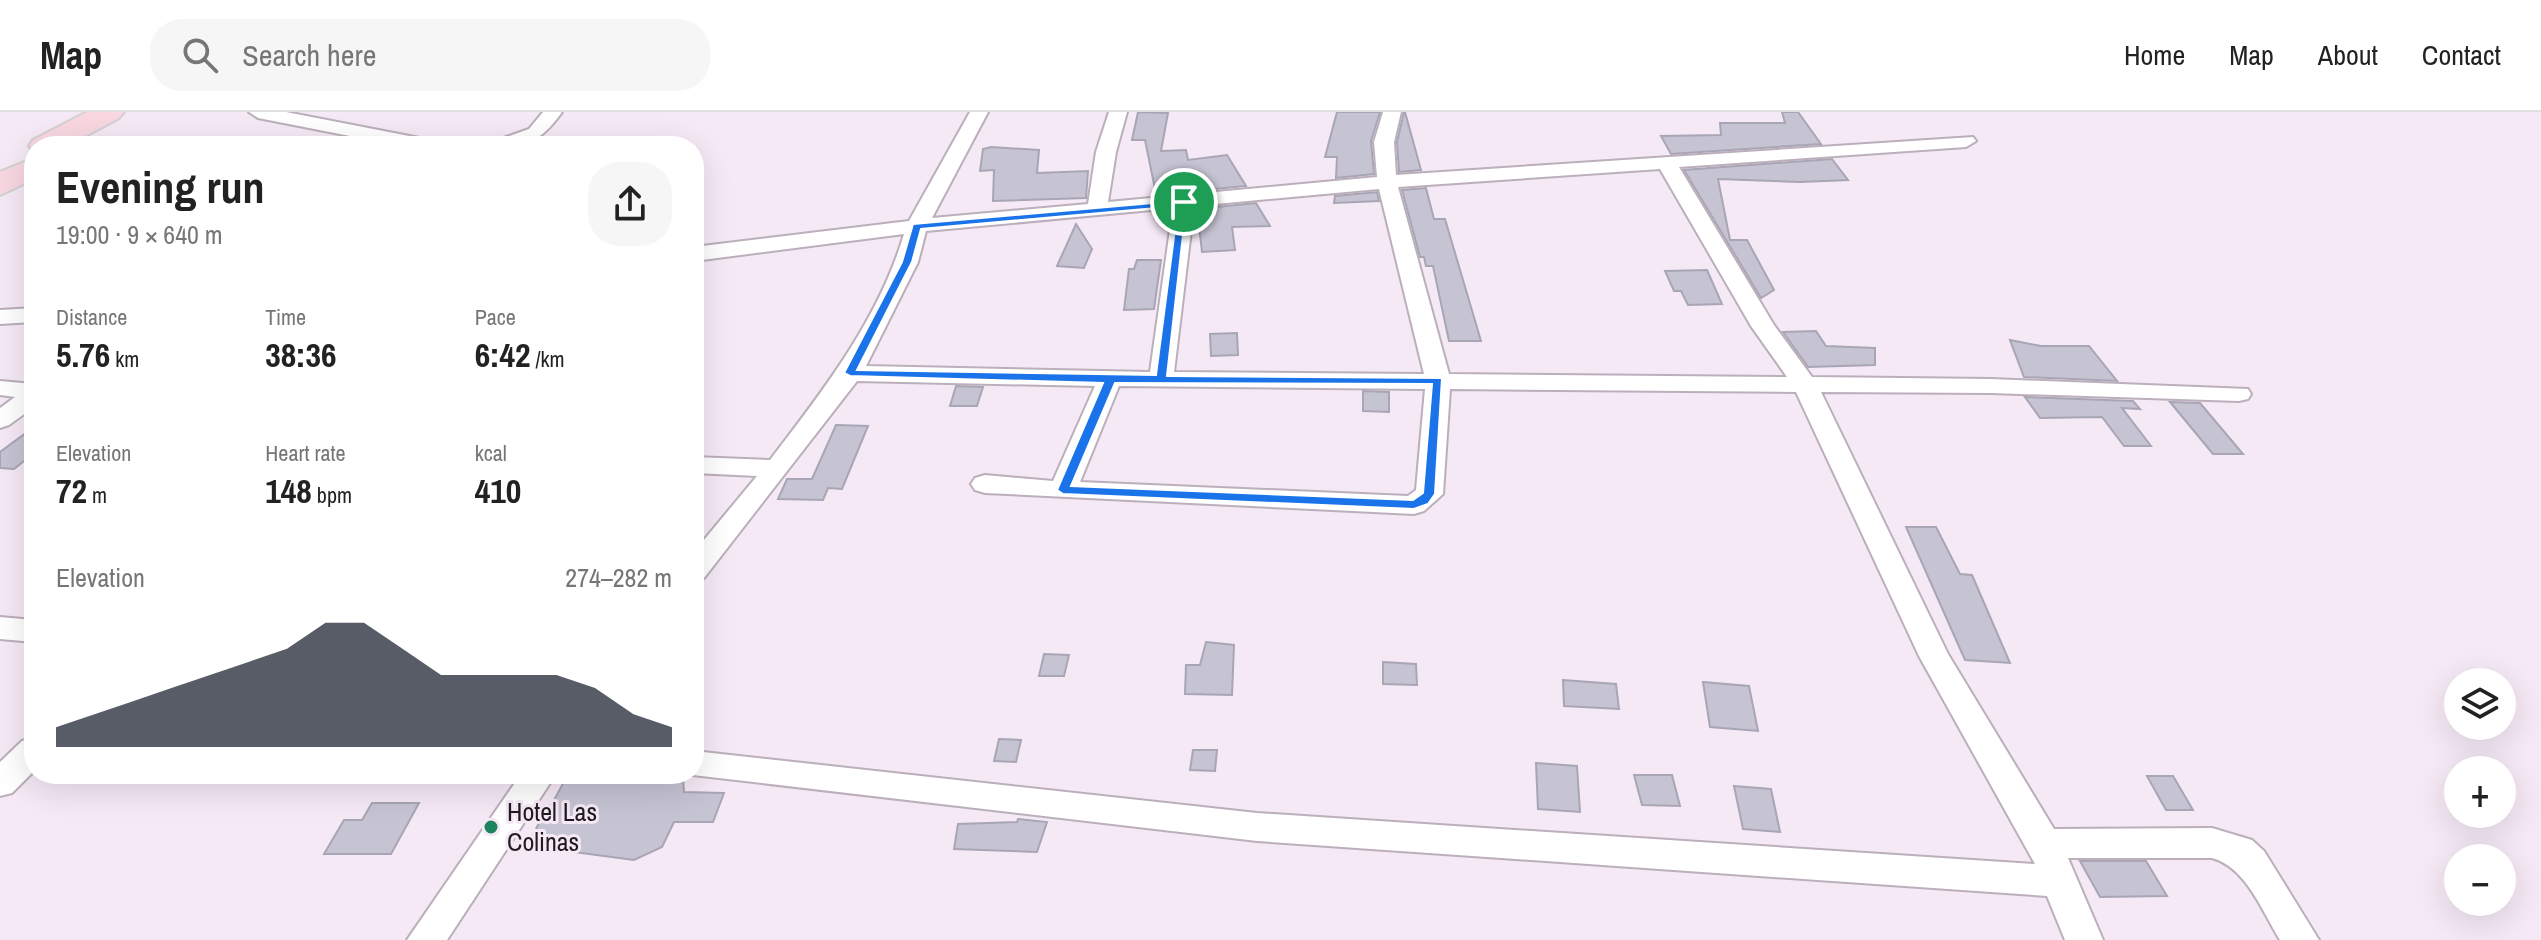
<!DOCTYPE html>
<meta charset="utf-8">
<style>
:root{--surface:#fff;--page:#f6f6f6;--text:#222;--muted:#767676;--line:#e0e0e0;--accent:#111827}
body{margin:0;font-family:"Archivo Narrow",sans-serif;background:var(--page);color:var(--text);height:100vh;display:flex;flex-direction:column;font-size:30px;white-space:nowrap}
*{box-sizing:border-box;margin:0}
p{font-size:26px;color:var(--muted)}
.icon{flex:none;width:44px;height:44px;fill:none;stroke:currentColor;stroke-width:2;stroke-linecap:round;stroke-linejoin:round}
.map{position:relative;flex:1;overflow:hidden}
.sheet{position:absolute;left:24px;top:24px;width:680px;height:648px;display:flex;flex-direction:column;background:var(--surface);border-radius:32px;box-shadow:0 8px 32px #0002}
.sheet>*{flex:none}
.tools{position:absolute;left:2444px;top:556px;display:grid;gap:16px}
.tools a{display:grid;place-items:center;width:72px;height:72px;border-radius:50%;background:var(--surface);box-shadow:0 8px 32px #0002;font-size:40px}
.pin{position:absolute;display:grid;place-items:center;width:68px;height:68px;color:#fff;margin:-34px;border:4px solid #fff;border-radius:50%;box-shadow:0 2px 8px #0007}
.round{display:grid;place-items:center;flex:none;width:84px;height:84px;border-radius:32px;background:var(--page)}
.summary{display:flex;align-items:center;justify-content:space-between;height:136px;padding:0 32px}
h1{font-size:44px;font-weight:700;line-height:60px}
.stats{display:grid;grid-template-columns:repeat(3,1fr);gap:12px;height:136px;padding:8px 32px}
.stats div{display:grid;align-content:center}
.stats b{font-size:34px;font-weight:700}
.stats small{font-size:22px;font-weight:400}
.stats p{font-size:22px}
.chart{height:224px;padding:16px 32px}
.chart p{display:flex;justify-content:space-between}
.chart svg{width:100%;height:144px;margin-top:8px;fill:var(--accent);opacity:.7}
header{display:flex;align-items:center;gap:48px;box-sizing:border-box;height:112px;padding:0 40px;background:var(--surface);border-bottom:2px solid var(--line)}
header strong{font-size:38px}
nav{display:flex;gap:44px;margin-inline-start:auto;font-size:28px}
.search{width:560px;height:72px;background:var(--page);display:flex;align-items:center;gap:20px;box-sizing:border-box;padding:0 28px;border-radius:32px;color:var(--muted);font-size:30px}
.map>svg:first-child{display:block}
</style>
<header>
<strong>Map</strong>
<div class="search"><svg class="icon" aria-label="search" viewBox="0 0 24 24"><circle cx="10" cy="10" r="6"/><path d="M15 15l6 6"/></svg>Search here</div>
<nav><a>Home</a><a>Map</a><a>About</a><a>Contact</a></nav>
</header>
<div class="map">
<svg width="2541" height="828" viewBox="0 0 2541 828">
<rect width="100%" height="100%" fill="#f6e9f6"/>
<g fill="#c6c3d3" stroke="#a8a5b5" stroke-width="2">
<polygon points="1138,0 1168,1 1161,39 1186,38 1188,48 1227,43 1246,74 1194,79 1193,74 1155,77 1145,28 1132,28"/>
<polygon points="1337,0 1380,0 1371,29 1374,62 1336,66 1337,45 1325,45"/>
<polygon points="1404,0 1405,0 1421,58 1399,60 1397,30"/>
<polygon points="1782,0 1798,0 1821,32 1671,42 1661,24 1721,23 1720,11 1785,11"/>
<polygon points="991,35 1039,38 1037,61 1088,59 1086,86 993,89 994,58 980,59 983,37"/>
<polygon points="1832,47 1848,68 1800,70 1718,67 1730,128 1747,128 1774,178 1761,186 1684,58"/>
<polygon points="1426,76 1434,107 1445,107 1481,229 1449,229 1433,154 1426,154 1424,145 1420,145 1402,78"/>
<polygon points="1377,80 1379,89 1334,91 1335,84"/>
<polygon points="1256,91 1270,114 1232,115 1235,138 1202,140 1197,97"/>
<polygon points="1076,112 1092,137 1084,156 1057,154"/>
<polygon points="1137,148 1161,148 1154,197 1124,198 1129,157 1134,157"/>
<polygon points="1707,158 1722,192 1688,193 1681,179 1674,179 1665,159"/>
<polygon points="1816,219 1826,234 1875,236 1875,253 1808,255 1783,220"/>
<polygon points="1237,221 1238,243 1211,244 1210,222"/>
<polygon points="2010,228 2041,234 2089,234 2117,269 2024,265"/>
<polygon points="956,274 983,275 977,294 950,294"/>
<polygon points="1363,279 1389,280 1389,300 1363,299"/>
<polygon points="2025,285 2133,289 2140,297 2122,296 2151,334 2124,334 2102,305 2040,306"/>
<polygon points="2170,290 2200,291 2243,342 2213,342"/>
<polygon points="836,313 868,314 842,377 828,376 823,388 778,387 787,367 812,367"/>
<polygon points="34,315 34,341 14,357 0,356 0,340"/>
<polygon points="1906,415 1936,415 1960,462 1972,463 2010,551 1965,548"/>
<polygon points="1206,530 1234,533 1232,583 1185,582 1186,553 1200,553"/>
<polygon points="1044,542 1069,543 1064,564 1039,564"/>
<polygon points="1383,550 1416,552 1417,573 1383,572"/>
<polygon points="1563,568 1616,572 1619,597 1564,594"/>
<polygon points="1703,570 1749,574 1758,619 1710,615"/>
<polygon points="999,627 1021,628 1016,650 994,649"/>
<polygon points="1193,638 1217,638 1215,659 1190,658"/>
<polygon points="1536,651 1577,654 1580,700 1538,697"/>
<polygon points="568,662 641,662 683,667 684,680 724,681 713,710 674,710 662,735 634,748 528,734 546,696 552,692"/>
<polygon points="1634,663 1672,663 1680,694 1642,693"/>
<polygon points="2147,664 2173,664 2193,698 2166,698"/>
<polygon points="1734,674 1771,677 1780,720 1743,717"/>
<polygon points="372,691 419,691 391,742 324,742 344,708 362,708"/>
<polygon points="1018,707 1047,710 1037,740 954,737 958,712 1017,710"/>
<polygon points="2080,749 2146,749 2167,784 2100,785"/>
</g>
<g fill="none" stroke-linecap="round" stroke-linejoin="round">
<defs>
<g id="street">
<polygon points="249,0 286,0 430,28 440,34 401,34 258,6"/>
<path d="M543,0h19c-22,31 -35,34 -73,34l3,-4 37,-13z"/>
<path d="M970,0h18l-56,106 156,-14 8,-52 13,-40h18l-11,40 -8,50 269,-25 -3,-35 9,-30h18l-7,30 2,33 577,-38 3,4 -10,6 -287,20 95,158 38,52 179,2 257,10 3,5 -3,5 -9,2 -248,-8 -170,-1 127,262 106,175 158,-1 40,12 12,11 55,89h-39c-18,-29 -34,-73 -68,-82h-144l35,82h-38l-18,-44 -790,-55 -573,-67h10v-23l563,62 778,51 -116,-208 -123,-264 -346,-3 -7,105 -19,17 -10,3 -429,-21 -10,-3 -4,-6 4,-6 10,-3 68,6 42,-95 -238,-5 -153,197 -10,3v-29l63,-76 -63,-3v-16l76,3c53,-69 109,-141 134,-226l-210,27v-14l215,-26zM1660,57l91,157 36,51 -338,-3 -51,-187zM1379,77l45,185 -250,-2 20,-166zM1173,96l-23,164 -284,-6 52,-104 8,-31zM1119,274l306,3 -9,101 -8,6 -328,-14z"/>
<polygon points="34,196 34,210 0,212 0,198"/>
<polygon points="0,269 34,272 34,295 9,313 0,316 0,296 15,285 0,283"/>
<polygon points="0,505 34,508 34,530 0,527"/>
<polygon points="34,625 34,659 12,681 0,684 0,650 22,629"/>
<polygon points="521,662 556,662 447,828 407,828"/>
</g>
<g id="primary">
<polygon points="87,0 124,0 119,6 67,34 34,34 34,41 29,34 33,28"/>
<polygon points="34,46 34,67 0,83 0,60"/>
</g>
</defs>
<use href="#street" stroke="#bbafbb" stroke-width="4"/>
<use href="#primary" stroke="#d2d1d2" stroke-width="4"/>
<use href="#street" fill="#fff" fill-rule="evenodd"/>
<use href="#primary" fill="#f8d7e1" fill-rule="evenodd"/>
</g>
<path fill="#1a73e8" stroke="#fff" stroke-width="2" fill-rule="evenodd" d="M1187,88l-20,176 275,2 -7,116 -7,10 -14,5 -351,-15 -6,-4 46,-107 -253,-7 -6,-3 58,-111 11,-38zM1178,94l-22,169 -299,-5 55,-108 9,-33zM1115,271l317,1 -9,109 -10,7 -342,-14z"/>
<circle fill="#1e845f" stroke="#f6e9f6" stroke-width="3" cx="491" cy="715" r="8"/>
<g text-anchor="middle" stroke-width="6" stroke-linejoin="round" paint-order="stroke">
<g font-size="26" fill="#201b20" stroke="#f6e9f6" text-anchor="start">
<text x="507" y="709">Hotel Las<tspan x="507" dy="30">Colinas</tspan></text>
</g>
</g>
</svg>
<div class="tools">
<a><svg class="icon" aria-label="layers" viewBox="0 0 24 24"><path d="M12 4l9 5-9 5-9-5zM3 14l9 5 9-5"/></svg></a>
<a>+</a>
<a>−</a>
</div>
<div class="pin" style="left:1184px;top:90px;background:#1e9e55"><svg class="icon" aria-label="arrive" viewBox="0 0 24 24"><path d="M6 21V4h12l-3 4 3 4H6"/></svg></div>
<section class="sheet">
<div class="summary"><div><h1>Evening run</h1><p>19:00 · 9 × 640 m</p></div><a class="round"><svg class="icon" aria-label="share" viewBox="0 0 24 24"><path d="M12 15V3M7 8l5-5 5 5M5 13v7h14v-7"/></svg></a></div>
<div class="stats">
<div><p>Distance</p><b>5.76<small> km</small></b></div>
<div><p>Time</p><b>38:36</b></div>
<div><p>Pace</p><b>6:42<small> /km</small></b></div>
</div>
<div class="stats">
<div><p>Elevation</p><b>72<small> m</small></b></div>
<div><p>Heart rate</p><b>148<small> bpm</small></b></div>
<div><p>kcal</p><b>410</b></div>
</div>
<div class="chart"><p><span>Elevation</span>274–282 m</p>
<svg viewBox="0 0 160 44" preserveAspectRatio="none"><path d="M0 44V38L10 34L20 30L30 26L40 22L50 18L60 14L70 6L80 6L90 14L100 22L110 22L120 22L130 22L140 26L150 34L160 38V44z"/></svg>
</div>
</section>
</div>
